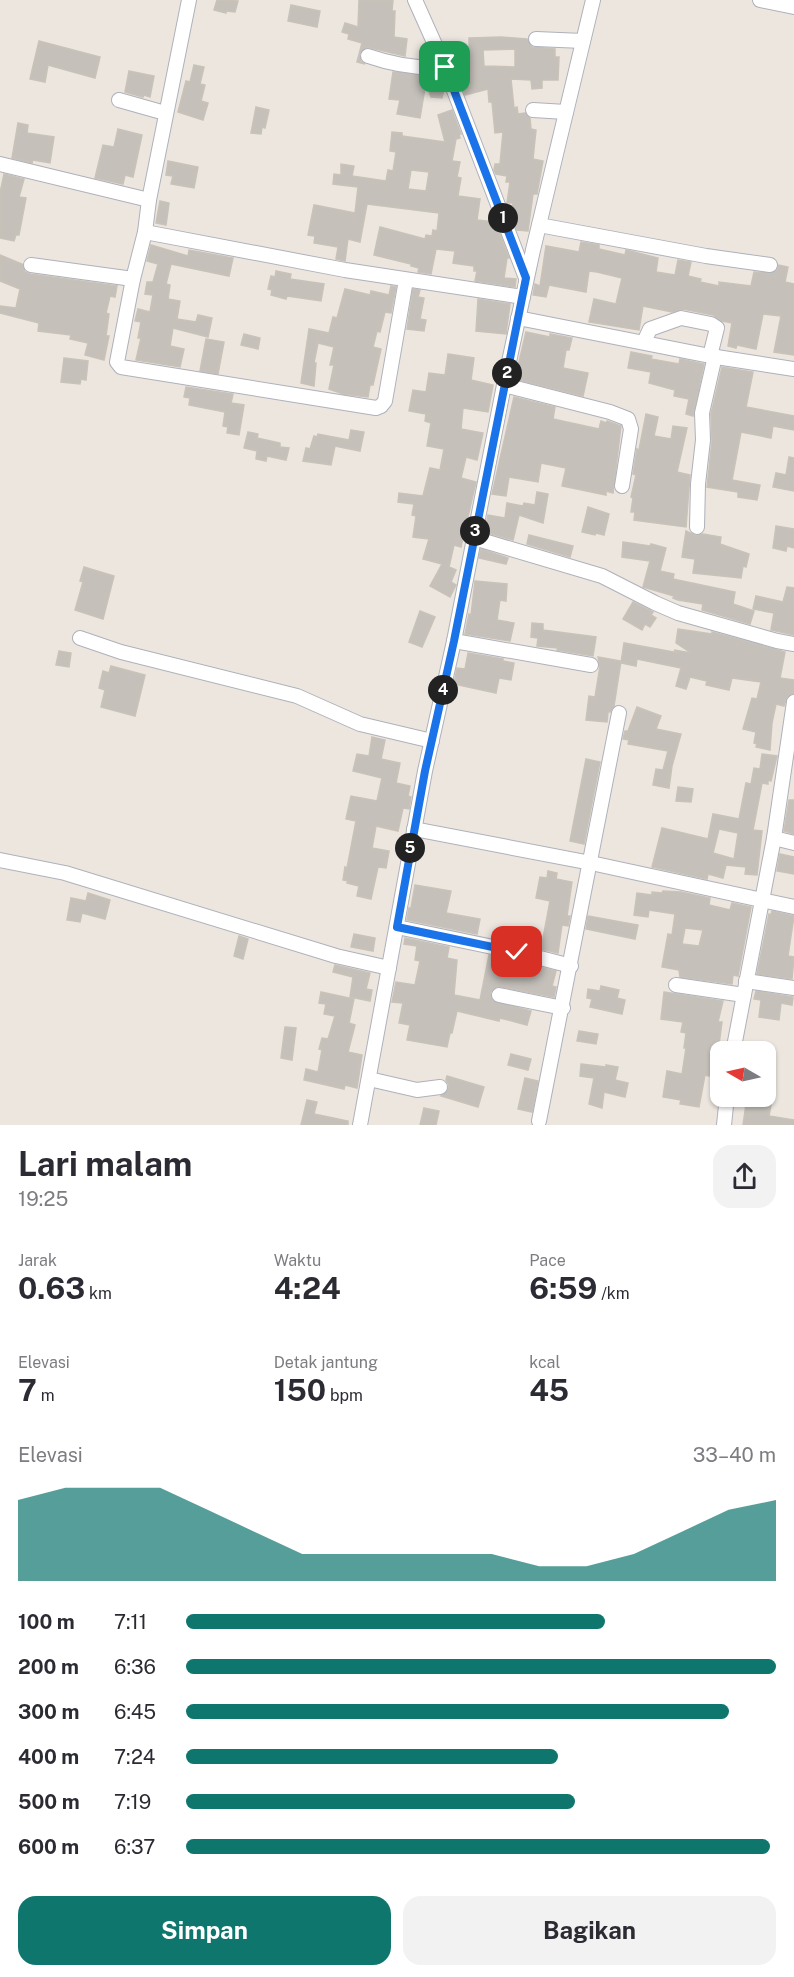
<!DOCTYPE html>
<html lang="id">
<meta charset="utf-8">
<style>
:root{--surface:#fff;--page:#f2f2f3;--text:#2b2b33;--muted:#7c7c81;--accent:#0f766e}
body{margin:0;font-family:"Public Sans",sans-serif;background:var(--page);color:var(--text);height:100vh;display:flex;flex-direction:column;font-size:22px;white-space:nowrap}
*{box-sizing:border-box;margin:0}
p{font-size:20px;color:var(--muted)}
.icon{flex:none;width:33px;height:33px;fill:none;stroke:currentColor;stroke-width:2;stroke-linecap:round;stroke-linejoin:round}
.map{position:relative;height:1125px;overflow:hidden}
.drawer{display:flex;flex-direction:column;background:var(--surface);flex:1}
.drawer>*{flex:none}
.needle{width:39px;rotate:279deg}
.controls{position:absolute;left:710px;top:1041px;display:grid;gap:12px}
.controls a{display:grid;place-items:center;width:66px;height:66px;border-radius:12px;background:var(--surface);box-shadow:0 2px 4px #0004;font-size:30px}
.pin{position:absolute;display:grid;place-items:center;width:51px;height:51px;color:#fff;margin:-26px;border-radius:12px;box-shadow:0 3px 9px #0006}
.km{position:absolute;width:30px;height:30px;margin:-15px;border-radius:50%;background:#222;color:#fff;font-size:16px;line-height:30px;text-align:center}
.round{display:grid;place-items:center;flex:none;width:63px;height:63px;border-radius:18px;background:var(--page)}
.head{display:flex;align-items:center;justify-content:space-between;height:102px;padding:0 18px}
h1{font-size:33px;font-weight:700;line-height:45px}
.metrics{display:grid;grid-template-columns:repeat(3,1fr);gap:9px;height:102px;padding:6px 18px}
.metrics div{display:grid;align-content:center}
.metrics b{font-size:30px;font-weight:700}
.metrics small{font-size:16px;font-weight:400}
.metrics p{font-size:16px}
.chart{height:168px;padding:12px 18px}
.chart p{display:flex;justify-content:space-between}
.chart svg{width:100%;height:108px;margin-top:6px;fill:var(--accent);opacity:.7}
.primary-button{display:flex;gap:12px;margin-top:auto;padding:12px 18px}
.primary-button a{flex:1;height:69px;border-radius:18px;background:var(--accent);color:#fff;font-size:24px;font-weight:700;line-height:69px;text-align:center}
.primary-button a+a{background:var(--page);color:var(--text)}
ul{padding:0 18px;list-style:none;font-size:20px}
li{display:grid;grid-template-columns:96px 72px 1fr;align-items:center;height:45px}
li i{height:15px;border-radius:8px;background:var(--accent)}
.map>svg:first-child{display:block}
</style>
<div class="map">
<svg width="794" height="1125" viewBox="0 0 794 1125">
<rect width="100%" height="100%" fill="#ece6df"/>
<g fill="#c5c0ba" stroke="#c8c2b8" stroke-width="1.5" fill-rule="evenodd">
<polygon points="217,0 238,1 235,12 226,11 226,13 214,10"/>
<polygon points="359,0 393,0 392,11 395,11 394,37 407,39 405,56 367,47 359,54 361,62 365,64 357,62 362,43 348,39 349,34 342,32 345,23 358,27"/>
<polygon points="291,5 320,11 317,27 288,21"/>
<path d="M501,37l26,2 5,8 23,2v8h4l-1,23h-16v8l-10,1 -1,-9 -20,-1 3,29 3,-1 1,7 7,-1 5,5 1,11 5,1 -3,29 10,2 -6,33h-4l-5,37 -11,-1 -6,-15 2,-12h-6l3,-21h-4l1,-6 -11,-2 -2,-4 1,-6h5l3,-32 -8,1 -3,-31h-3l-1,-13 -23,6 -2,-7 7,-2 -1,-48zM515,49v18l-31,-1 -1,-16z"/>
<polygon points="39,41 100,57 95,78 48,65 45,82 30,79"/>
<polygon points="194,65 204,67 200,84 205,85 201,101 208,103 203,120 178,112 186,81 190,82"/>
<polygon points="129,71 154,76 150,97 144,95 143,97 125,92"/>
<polygon points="393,72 432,76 432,79 441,81 444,89 442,98 431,97 426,82 420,118 397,114 400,100 389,99"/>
<polygon points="256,107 269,110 265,128 262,127 261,134 251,133"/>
<path d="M452,110l9,24h-2l1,4 -4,1 -4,22 8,1 -3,15 4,1 -3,18 22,3 -3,21 18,2 14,36h-2l-3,20 12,1 -1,8 -40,-6 2,-10h-3v-5l-21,-3 2,-12 -19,-2 -5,25 -13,-2 1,-4 -8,-2v-2l-37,-9 6,-28 45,12 1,-4 6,1 1,-6 4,1 2,-18 -72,-9 -7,38 -12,-3 -3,22 -9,-2 2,-12 -24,-4 1,-7 -7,-1 6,-30 41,8 3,-26 -25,-3 1,-10 7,1v-11l13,2 -2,10 34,5 2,-11 5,1 3,-19 -6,-1 2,-19 10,1v3l43,6 -7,-27zM411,170l18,2 -3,19 -18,-2z"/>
<polygon points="18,123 28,125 27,133 54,137 50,163 33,160 32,163 12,158"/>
<polygon points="118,129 142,135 133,177 125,175 123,184 95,178 103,145 114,147"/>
<polygon points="168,161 198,167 194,188 171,184 173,176 166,175"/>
<polygon points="4,174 24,179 19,197 26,198 19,235 16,235 14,241 0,238 0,193"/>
<polygon points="160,201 169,203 166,225 156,223"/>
<polygon points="581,242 599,245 599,249 625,255 626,250 658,258 656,272 675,275 678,260 691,262 688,276 701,279 700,282 719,286 719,282 751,286 754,272 773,273 777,270 779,265 788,267 785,282 794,284 794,355 774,352 781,316 763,314 756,349 737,345 736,348 728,346 732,323 722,321 713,315 683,309 672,312 643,306 639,330 589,322 594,299 616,304 622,278 597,272 589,271 586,292 549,285 546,297 533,295 535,284 540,286 546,246 579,252"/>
<polygon points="151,245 188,256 189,250 233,258 229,276 171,264 166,284 170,285 168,299 180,301 177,319 196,322 198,315 212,318 208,337 173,328 170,346 184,349 180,367 136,360 141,338 138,338 141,322 135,321 138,309 150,312 153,295 145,294 147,282 153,282 158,264 147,261"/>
<polygon points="0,255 22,264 25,272 30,274 117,286 115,297 110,296 106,313 109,314 106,336 109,336 104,360 85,355 88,343 70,339 71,335 38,331 39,323 0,313 0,306 16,308 20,289 0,281"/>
<polygon points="276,271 291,274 290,279 324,284 321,301 287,296 286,299 271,295 272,290 268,289 271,276 275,277"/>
<polygon points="391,286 396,287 391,313 385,312 380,332 377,331 373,347 381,349 373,385 370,385 368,397 343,394 329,389 334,365 330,365 334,347 318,343 314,363 316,363 314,386 301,383 309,329 329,333 333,317 337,318 345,289 370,295 371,291 389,295"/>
<polygon points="413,289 420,290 418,297 424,298 420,319 426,320 424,331 407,329"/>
<polygon points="478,299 510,304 506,334 476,331"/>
<polygon points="526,332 550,337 550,334 572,338 569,350 566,350 563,368 588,373 583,396 515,379"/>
<polygon points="244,334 260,338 258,349 241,345"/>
<polygon points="206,339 224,342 218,374 200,371"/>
<polygon points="631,352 652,356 651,359 679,364 680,359 704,364 693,416 686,414 689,399 674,396 675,390 649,383 651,372 628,368"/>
<polygon points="448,354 474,358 471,380 493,385 488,412 463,408 461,429 483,433 477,460 466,457 461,478 476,482 461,547 454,545 449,567 456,570 451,582 456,585 450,597 430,586 442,564 423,559 429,539 413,537 416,516 412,515 414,504 398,502 399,493 423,496 430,468 440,470 444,449 427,446 431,423 425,421 426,414 409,411 413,390 426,392 429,373 445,375"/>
<polygon points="64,358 88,361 86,380 81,379 80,384 61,382"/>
<polygon points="722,367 753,372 746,407 794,416 794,430 773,426 771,438 741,432 732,480 760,485 757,500 738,497 738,492 707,487 712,441 711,414"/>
<polygon points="186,387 233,394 231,403 244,405 239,435 227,433 228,427 223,426 225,412 189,405 190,398 184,397"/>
<polygon points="514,397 555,407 553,419 599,429 601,421 606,423 607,421 621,426 613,493 606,491 606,495 562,486 566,468 541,463 538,482 509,477 506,496 492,494"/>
<polygon points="646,414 658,417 654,436 671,439 673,426 687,428 677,472 690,475 686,527 634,520 635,512 631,512 633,498 631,497 636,475 633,474 637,449 639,450"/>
<polygon points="351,430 364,432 360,451 335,446 331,465 303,461 306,448 310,449 314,436 317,437 318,434 349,440"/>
<polygon points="248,432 258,434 257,438 280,443 280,447 289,448 286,460 267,456 266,461 256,459 257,451 244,448"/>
<polygon points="789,457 794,458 794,491 773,487 776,473 786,475"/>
<polygon points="537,492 548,494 543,523 519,515 513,540 485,532 488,515 505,518 507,503 523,506 524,503 535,505"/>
<polygon points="588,507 609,514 604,535 596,533 595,535 582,532"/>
<polygon points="776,526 794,529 794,548 787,546 786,551 773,548"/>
<polygon points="686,531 696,536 703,534 721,537 720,544 749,554 746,567 743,566 741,578 693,573 695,559 682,557"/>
<polygon points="529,535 573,546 570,557 527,544"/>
<polygon points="623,542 650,546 651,544 666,548 660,571 674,574 673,579 735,592 733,604 754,611 750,624 702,610 703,604 678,600 673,598 674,596 643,587 650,561 622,557"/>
<polygon points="481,549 508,558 506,564 479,558"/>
<polygon points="84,567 114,576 103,619 75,610 83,582 80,581"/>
<polygon points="475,581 507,584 506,601 500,600 497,620 514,623 510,641 465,634 469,614 471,615"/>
<polygon points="787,587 794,588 794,635 771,630 774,613 753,609 756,596 783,602"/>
<polygon points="633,602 653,612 651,615 656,618 650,627 645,624 642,630 623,619"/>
<polygon points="420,611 435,617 422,647 409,642"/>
<polygon points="532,623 543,624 543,630 596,637 593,656 557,650 558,648 537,646 538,638 531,637"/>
<polygon points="678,629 712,634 712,632 785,652 780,678 794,680 794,693 787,697 784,706 776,704 772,723 770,750 756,747 757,744 754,743 756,732 743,729 752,698 757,699 761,682 732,678 729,690 706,685 707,681 690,677 686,689 676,686 681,668 637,659 636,666 621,663 624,643 679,653 674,650 691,653 676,643"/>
<polygon points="59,651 71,653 69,667 56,665"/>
<polygon points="468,653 503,659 503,661 514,663 511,680 499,678 496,693 454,684 457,668 465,669"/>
<polygon points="598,657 621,661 614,706 610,712 608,712 607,722 586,720 589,696 595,697 600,666"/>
<polygon points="111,666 145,675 135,716 101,707 105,690 99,688 103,671 109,673"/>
<polygon points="637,707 661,716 656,729 681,734 672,766 669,788 653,785 656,769 663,770 668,751 628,744 629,740 623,739 625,731 628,731"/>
<polygon points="372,737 385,740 381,759 400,763 396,783 410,786 408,796 411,797 409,809 403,808 398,831 376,826 372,848 389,851 386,868 378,867 371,899 357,896 359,886 347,883 348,881 343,880 345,867 347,868 356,821 346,819 351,796 377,801 382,778 353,771 357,754 369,756"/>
<path d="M762,754l15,2 -6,25 -3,-1v4l-6,-1 -9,47 9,1 -5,44 -12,-1 1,-7 -20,-2 -3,13 -15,-4 -1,5 -55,-12 10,-39 46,11 5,-25 26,5 7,-36 5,1 3,-16 6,1zM719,829l19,4 -4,26 -21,-6z"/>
<polygon points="586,759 600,762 584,844 570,841"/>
<polygon points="678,787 693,789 691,802 676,801"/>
<polygon points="789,800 794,800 794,834 784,831"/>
<polygon points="780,854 794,857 794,874 777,871"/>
<polygon points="548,871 557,873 556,879 572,882 567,916 570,916 568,926 562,925 558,953 541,949 550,901 536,898 540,877 547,878"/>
<polygon points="415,885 451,891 446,913 480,919 477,934 407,920 409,908 411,908"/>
<path d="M663,891l18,1 29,6 -1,7 21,5 2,-7 19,4 -13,69 -5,-1 -1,9 -52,-7 -1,-7 -17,-3 6,-33 4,1 3,-21 -26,-4 -1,7 -14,-2 3,-22 15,2v-3l10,1zM685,928l18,2 -4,16 -17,-2z"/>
<polygon points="88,893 110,900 105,919 82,913 80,922 67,920 71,898 86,901"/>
<polygon points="772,911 794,916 788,956 794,957 792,979 757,974 769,914 771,915"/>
<polygon points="588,916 638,925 635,939 586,929"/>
<polygon points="354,934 375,938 373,951 351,947"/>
<polygon points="239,936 248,939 243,959 234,956"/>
<polygon points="405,938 449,947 447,958 457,960 454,995 480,1000 489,955 556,971 552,986 556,987 554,997 497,986 490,993 493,1001 531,1011 527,1025 500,1018 499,1021 457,1011 452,1033 450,1033 447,1047 407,1040 410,1025 399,1023 403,1003 392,1002 396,982 415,985 420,961 415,960 417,946 404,944"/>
<polygon points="335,965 370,973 366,989 372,990 370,1001 350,997 353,977 333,972"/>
<polygon points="601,986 619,990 617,998 625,1000 622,1014 590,1007 592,999 587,998 588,989 600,991"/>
<polygon points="756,991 793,997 792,1005 781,1003 779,1020 759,1017 761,1000 754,999"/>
<polygon points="321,992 354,999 349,1023 355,1025 348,1052 362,1055 357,1088 345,1085 344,1089 304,1080 306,1069 318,1072 322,1050 319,1049 322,1038 328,1039 335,1016 324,1014 326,1004 319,1003"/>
<polygon points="664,992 723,1001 718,1022 722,1022 718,1052 714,1052 709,1076 705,1075 699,1107 680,1104 681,1100 663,1097 667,1071 682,1074 686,1048 684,1048 686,1033 681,1032 683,1022 661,1019"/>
<polygon points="285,1027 296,1028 292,1060 281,1058"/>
<polygon points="579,1031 598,1034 596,1044 577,1041"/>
<polygon points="511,1054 531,1059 528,1070 508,1065"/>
<polygon points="581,1064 606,1067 606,1065 618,1067 615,1080 628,1083 625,1097 604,1092 602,1108 589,1104 594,1078 580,1076"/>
<polygon points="447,1076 484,1087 478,1107 441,1096 448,1090 449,1085 446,1080"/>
<polygon points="525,1078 538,1081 532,1112 518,1109"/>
<polygon points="736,1096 772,1099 769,1116 794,1120 794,1125 743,1125 746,1104 735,1103"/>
<polygon points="307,1100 317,1102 314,1114 348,1121 348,1125 301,1125"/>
<polygon points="424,1108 439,1111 436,1125 420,1125"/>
</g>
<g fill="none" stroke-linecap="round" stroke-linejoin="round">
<defs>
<g id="minor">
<polyline points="189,0 149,200 145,232 133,279 117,362 121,367 376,408 381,406 385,401 406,280"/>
<polyline points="415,0 445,67 526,278"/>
<polyline points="760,0 794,7"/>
<polyline points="536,39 583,41"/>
<path d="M368,56c26,9 50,13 77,11"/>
<polyline points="119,100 165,113"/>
<polyline points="533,110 566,112"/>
<polyline points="0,164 149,200"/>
<polyline points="539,225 706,256 770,265"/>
<polyline points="145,232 345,270 523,297"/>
<polyline points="31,265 133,279"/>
<polyline points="518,318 710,356 794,369"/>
<polyline points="644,342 650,329 681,318 711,324 717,328 710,356"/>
<polyline points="504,385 610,412 628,419 631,429 622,486"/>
<polyline points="697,527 698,484 703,440 702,413 715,356"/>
<polyline points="474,538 602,576 655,603 678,613 777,641 794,644"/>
<polyline points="80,638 121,652 297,696 360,724 432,741"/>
<polyline points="454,641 591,665"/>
<polyline points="414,829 591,863 794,907"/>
<polyline points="774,838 794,843"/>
<polyline points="0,860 65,873 336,956 389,968"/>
<polyline points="397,927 517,952 571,966"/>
<polyline points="746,981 794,988"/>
<polyline points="676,985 744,995"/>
<polyline points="499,995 563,1008"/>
<polyline points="733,1052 774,838 794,702"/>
<polyline points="369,1079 417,1090 440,1087"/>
<polyline points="539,1121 619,713"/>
<polyline points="360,1125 425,771 454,641 504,385 533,250 593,0"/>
<polyline points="724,1125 727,1096"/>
</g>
</defs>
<use href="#minor" stroke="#afb1bb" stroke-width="16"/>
<use href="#minor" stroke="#fff" stroke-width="14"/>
</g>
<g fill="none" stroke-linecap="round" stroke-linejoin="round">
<defs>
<polyline id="route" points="445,67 526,278 454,641 425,771 397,927 517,952"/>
</defs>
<use href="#route" stroke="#fff" stroke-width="12"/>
<use href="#route" stroke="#1a73e8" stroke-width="8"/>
</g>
</svg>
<div class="controls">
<a><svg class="needle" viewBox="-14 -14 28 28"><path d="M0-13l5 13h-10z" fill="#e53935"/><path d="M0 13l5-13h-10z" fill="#7c7c81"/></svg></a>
</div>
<div class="pin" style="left:445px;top:67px;background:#1e9e55"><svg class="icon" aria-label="arrive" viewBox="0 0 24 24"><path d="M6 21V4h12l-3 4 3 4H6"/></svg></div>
<div class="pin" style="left:517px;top:952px;background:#d93025"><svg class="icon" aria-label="check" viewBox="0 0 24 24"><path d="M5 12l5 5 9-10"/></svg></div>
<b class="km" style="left:503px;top:218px">1</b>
<b class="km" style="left:507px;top:373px">2</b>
<b class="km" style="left:475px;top:531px">3</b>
<b class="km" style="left:443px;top:690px">4</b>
<b class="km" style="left:410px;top:848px">5</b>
</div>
<section class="drawer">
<div class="head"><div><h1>Lari malam</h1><p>19:25</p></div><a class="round"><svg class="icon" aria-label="share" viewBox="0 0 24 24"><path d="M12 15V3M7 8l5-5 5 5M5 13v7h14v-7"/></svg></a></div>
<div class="metrics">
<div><p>Jarak</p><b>0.63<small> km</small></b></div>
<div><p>Waktu</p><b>4:24</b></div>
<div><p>Pace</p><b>6:59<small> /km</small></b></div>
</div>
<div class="metrics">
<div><p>Elevasi</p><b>7<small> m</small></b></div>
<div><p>Detak jantung</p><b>150<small> bpm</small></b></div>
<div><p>kcal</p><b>45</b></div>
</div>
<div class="chart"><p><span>Elevasi</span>33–40 m</p>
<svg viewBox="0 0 160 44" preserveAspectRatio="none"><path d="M0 44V11L10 6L20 6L30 6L40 15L50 24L60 33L70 33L80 33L90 33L100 33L110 38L120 38L130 33L140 24L150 15L160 11V44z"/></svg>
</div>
<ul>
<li><b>100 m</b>7:11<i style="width:71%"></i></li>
<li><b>200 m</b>6:36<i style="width:100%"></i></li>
<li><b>300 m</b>6:45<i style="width:92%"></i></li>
<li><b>400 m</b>7:24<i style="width:63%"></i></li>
<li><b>500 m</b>7:19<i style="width:66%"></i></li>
<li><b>600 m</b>6:37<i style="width:99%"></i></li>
</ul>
<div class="primary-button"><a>Simpan</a><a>Bagikan</a></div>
</section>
